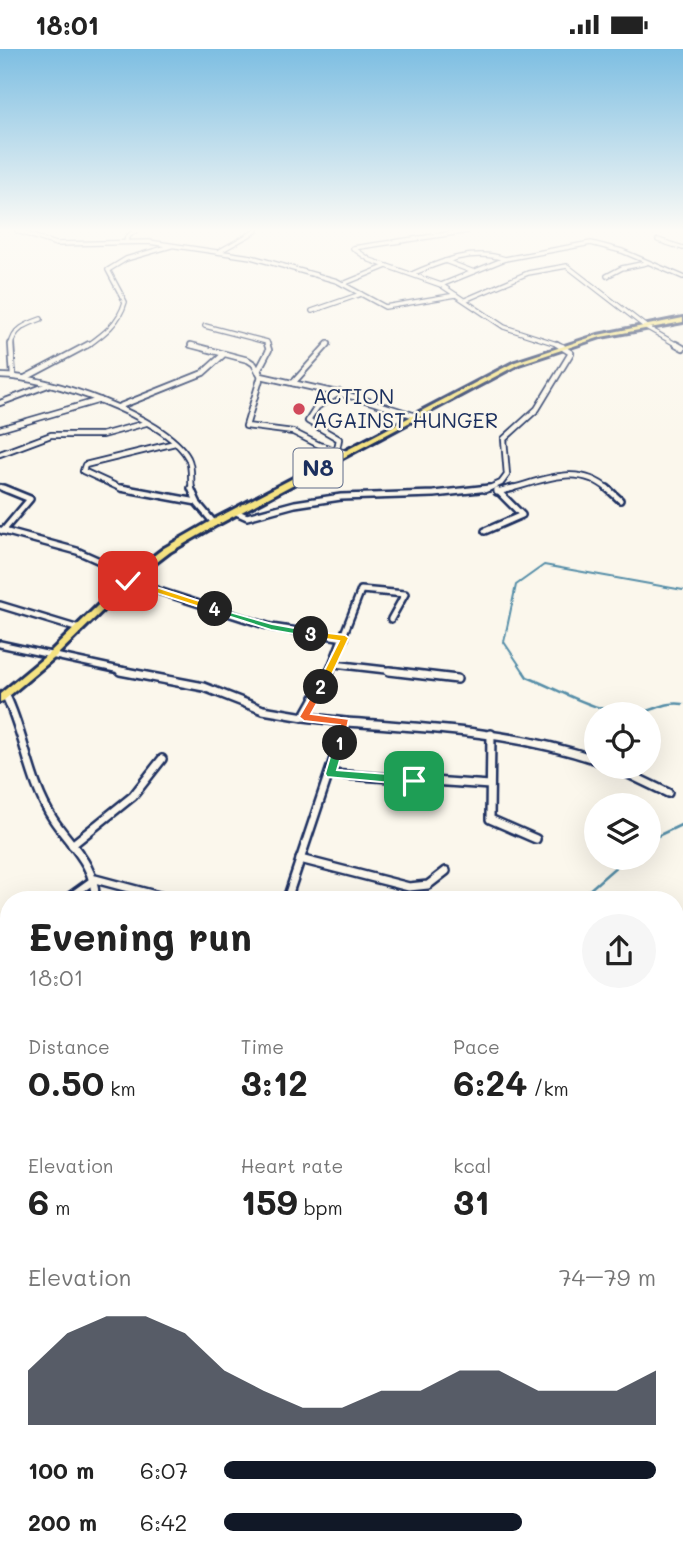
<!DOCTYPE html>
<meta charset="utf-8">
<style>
:root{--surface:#fff;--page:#f6f6f6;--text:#222;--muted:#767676;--accent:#111827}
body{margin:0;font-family:Mali,sans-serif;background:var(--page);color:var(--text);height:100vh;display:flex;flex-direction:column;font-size:26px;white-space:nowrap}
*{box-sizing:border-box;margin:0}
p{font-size:23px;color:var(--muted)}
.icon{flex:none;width:38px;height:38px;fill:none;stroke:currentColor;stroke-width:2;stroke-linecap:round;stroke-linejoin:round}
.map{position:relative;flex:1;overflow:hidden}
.details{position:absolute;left:0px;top:842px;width:684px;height:674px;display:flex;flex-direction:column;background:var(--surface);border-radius:28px 28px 0 0;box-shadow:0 7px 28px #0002}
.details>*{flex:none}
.tools{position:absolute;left:584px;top:653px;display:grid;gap:14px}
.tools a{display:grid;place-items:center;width:77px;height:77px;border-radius:50%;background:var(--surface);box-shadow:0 7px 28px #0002;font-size:35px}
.pin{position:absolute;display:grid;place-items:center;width:60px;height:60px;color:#fff;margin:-30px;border-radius:14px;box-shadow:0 4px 10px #0006}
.km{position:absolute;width:35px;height:35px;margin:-18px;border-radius:50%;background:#222;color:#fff;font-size:19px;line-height:35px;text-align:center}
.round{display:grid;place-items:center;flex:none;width:74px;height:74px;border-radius:37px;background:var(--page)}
.overview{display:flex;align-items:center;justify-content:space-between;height:119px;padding:0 28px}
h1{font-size:38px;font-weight:800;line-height:52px}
.stats{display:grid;grid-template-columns:repeat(3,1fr);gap:10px;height:119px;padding:7px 28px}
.stats div{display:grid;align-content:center}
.stats b{font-size:35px;font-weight:800}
.stats small{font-size:19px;font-weight:400}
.stats p{font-size:19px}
.chart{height:196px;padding:14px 28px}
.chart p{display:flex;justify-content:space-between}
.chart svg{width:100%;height:126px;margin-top:7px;fill:var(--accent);opacity:.7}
ul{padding:0 28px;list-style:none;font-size:23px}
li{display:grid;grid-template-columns:112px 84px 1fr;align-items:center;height:52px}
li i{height:18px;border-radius:9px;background:var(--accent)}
.status{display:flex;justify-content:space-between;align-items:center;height:49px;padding:0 35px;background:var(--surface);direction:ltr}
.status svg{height:19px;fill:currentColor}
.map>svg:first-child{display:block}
</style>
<div class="status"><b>18:01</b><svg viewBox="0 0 49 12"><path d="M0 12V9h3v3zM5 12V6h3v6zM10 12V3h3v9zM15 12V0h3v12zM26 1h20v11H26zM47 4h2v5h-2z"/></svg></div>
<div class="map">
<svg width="683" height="1514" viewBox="0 0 683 1514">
<rect width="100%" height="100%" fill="#fbf7ec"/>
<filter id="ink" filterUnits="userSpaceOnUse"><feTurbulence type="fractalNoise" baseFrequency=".0143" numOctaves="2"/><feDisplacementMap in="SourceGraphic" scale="14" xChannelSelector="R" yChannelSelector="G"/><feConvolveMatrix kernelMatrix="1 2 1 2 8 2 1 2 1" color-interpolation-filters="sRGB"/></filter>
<g filter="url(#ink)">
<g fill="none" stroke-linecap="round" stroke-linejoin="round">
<polyline stroke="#568ea8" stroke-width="2" points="524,623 504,593 516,536 544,516 683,541"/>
<g stroke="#568ea8" stroke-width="2.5">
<path d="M523,622l4,6c33,13 72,38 109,36 17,-1 29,-12 47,-9"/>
<polyline points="649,791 683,775"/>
<polyline points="579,850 627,808"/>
</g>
<g stroke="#568ea8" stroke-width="4.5">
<polyline points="676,1273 683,1287"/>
<polyline points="676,1356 683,1343"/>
<polyline points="233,1514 242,1507"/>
</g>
<defs>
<g id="minor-far5">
<polyline points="17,182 56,195 149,193 251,208 337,232 385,258 456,246"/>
<polyline points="468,182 353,199 370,211 441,236 504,278 563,297"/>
<polyline points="658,191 683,199"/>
<polyline points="126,193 127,188 135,182"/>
<polyline points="220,202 256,182"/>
<polyline points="445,212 474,223"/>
<path d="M414,224c29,-12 60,-25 91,-14"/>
<polyline points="607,227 622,219 646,214"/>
<polyline points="343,235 387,217"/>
<polyline points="441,236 505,210 591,194 622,202 683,228"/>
<polyline points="465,251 528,224 567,217 646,278 679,297"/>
<polyline points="312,262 361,245"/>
<polyline points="205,277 267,293 268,297"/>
<polyline points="191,296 194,297"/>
<path d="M11,297c2,-17 16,-22 30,-27"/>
<path d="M87,297c17,-12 32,-23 38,-44l-17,-32 18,-11 45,-13"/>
</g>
<g id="minor-far4">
<polyline points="11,295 13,327"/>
<polyline points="676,295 683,299"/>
<polyline points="191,296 248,311 254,315 261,327 359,349 416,367"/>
<polyline points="258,322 269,301 267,295"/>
<path d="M0,327c46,0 165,40 188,82 5,10 2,22 4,32"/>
<polyline points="261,327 246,377 293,383 319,396 346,404"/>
<polyline points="25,329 89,295"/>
<polyline points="293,334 328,295"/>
<polyline points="0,354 48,336"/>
<polyline points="118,358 203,324 223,306"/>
<polyline points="0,380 100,351"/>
<polyline points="337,400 339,390 308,372 317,358 340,343"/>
<polyline points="0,405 51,386 102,386 146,374"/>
<polyline points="0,438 7,441"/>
<polyline points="131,441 120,439 83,422 85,416 175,394"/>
<polyline points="485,441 501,434 507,426 504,390 537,360 571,304 557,295"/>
<path d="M505,441c38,-9 72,-28 104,0"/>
</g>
<g id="minor-far3">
<polyline points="121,439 197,453"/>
<polyline points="191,439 198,455 214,474"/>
<polyline points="607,439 620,451"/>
<polyline points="497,443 513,439"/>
<polyline points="236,463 247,468 295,455 341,448 434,445 489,439"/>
<polyline points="0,481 77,502 133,527"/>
<polyline points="3,482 30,450 3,439"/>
<polyline points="485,482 522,466 497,441"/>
<polyline points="128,532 271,578 345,589"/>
<polyline points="0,556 79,580"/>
<polyline points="0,595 129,623"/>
<polyline points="334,615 403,623"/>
<polyline points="329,623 361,541 405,545 391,570"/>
</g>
<g id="minor-far2">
<polyline points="120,622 204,638 263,661 304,668 330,622"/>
<polyline points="389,622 457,630"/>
<path d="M6,647c19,39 23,87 47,123 17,26 43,46 42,80"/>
<path d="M346,673c86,6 169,10 251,38"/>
<polyline points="491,685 490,770 536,790"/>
<polyline points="614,718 668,744"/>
<polyline points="331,725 490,736"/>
<polyline points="72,796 133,747 162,710"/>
<polyline points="300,810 409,838 428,836 446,822"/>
<polyline points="67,850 95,830 170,850"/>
<polyline points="287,850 346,673 304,668"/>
</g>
<polyline id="minor-far1" points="0,882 9,878"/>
<polyline id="minor" points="0,1218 9,1213"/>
<polygon id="trunk" points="683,269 683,273 601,288 519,315 217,476 170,503 136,529 53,610 3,652 0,653 0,645 47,606 130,525 164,499 211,472 515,313 598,286"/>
</defs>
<use href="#minor-far5" stroke="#1b2f5e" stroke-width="6"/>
<use href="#minor-far4" stroke="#1b2f5e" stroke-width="8"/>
<use href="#minor-far3" stroke="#1b2f5e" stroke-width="10"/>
<use href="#minor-far2" stroke="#1b2f5e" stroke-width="12"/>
<use href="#minor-far1" stroke="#1b2f5e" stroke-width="14"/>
<use href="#minor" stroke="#1b2f5e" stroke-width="16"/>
<use href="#trunk" stroke="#1b2f5e" stroke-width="6"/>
<use href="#minor-far5" stroke="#fbf7ec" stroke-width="3.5"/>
<use href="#minor-far4" stroke="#fbf7ec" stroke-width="4.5"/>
<use href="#minor-far3" stroke="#fbf7ec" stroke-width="5"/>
<use href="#minor-far2" stroke="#fbf7ec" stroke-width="7"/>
<use href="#minor-far1" stroke="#fbf7ec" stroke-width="9"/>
<use href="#minor" stroke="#fbf7ec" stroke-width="10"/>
<use href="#trunk" fill="#f5e382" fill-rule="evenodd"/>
</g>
</g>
<linearGradient id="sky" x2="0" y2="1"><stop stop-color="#7dbee2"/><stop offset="0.46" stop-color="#fdfbf6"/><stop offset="1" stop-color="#fdfbf6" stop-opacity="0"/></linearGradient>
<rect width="683" height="394" fill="url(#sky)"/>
<polygon fill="#22a559" stroke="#fff" stroke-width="2" points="340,691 345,694 337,721 414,727 420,732 414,736 327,728 325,725 334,694"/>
<polygon fill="#f0652b" stroke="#fff" stroke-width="2" points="321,634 326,638 311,665 349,670 343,697 336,697 334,694 340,676 304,672 299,668 318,635"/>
<polygon fill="#f5b400" stroke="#fff" stroke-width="2" points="311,582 345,586 349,589 326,638 321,641 316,638 339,592 307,587 306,585"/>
<polygon fill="#22a559" stroke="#fff" stroke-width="2" points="212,558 272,575 311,582 315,585 311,588 271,581 212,562"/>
<polygon fill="#f5b400" stroke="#fff" stroke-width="2" points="128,529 218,558 220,560 212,562 125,534 124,532"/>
<circle fill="#d1495b" stroke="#fbf7ec" stroke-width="2.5" cx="299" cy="360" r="7"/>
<g text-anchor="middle" stroke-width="5" stroke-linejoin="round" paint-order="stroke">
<g font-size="21" fill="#1b2f5e" stroke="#fbf7ec" text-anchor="start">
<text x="313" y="355">ACTION<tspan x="313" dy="24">AGAINST HUNGER</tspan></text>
</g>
<rect fill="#fbf7ec" stroke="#5e6b89" stroke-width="2" x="293.5" y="399.5" width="49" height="39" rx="5"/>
<g font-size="23" font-weight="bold" fill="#1b2f5e">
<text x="318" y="427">N8</text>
</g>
</g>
</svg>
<div class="tools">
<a><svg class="icon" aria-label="locate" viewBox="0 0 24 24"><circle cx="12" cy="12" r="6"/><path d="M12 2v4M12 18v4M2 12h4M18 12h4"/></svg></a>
<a><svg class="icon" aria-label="layers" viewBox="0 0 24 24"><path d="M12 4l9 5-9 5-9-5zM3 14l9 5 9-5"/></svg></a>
</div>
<div class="pin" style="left:414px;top:732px;background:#1e9e55"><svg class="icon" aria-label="arrive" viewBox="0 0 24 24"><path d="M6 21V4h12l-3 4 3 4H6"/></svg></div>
<div class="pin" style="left:128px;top:532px;background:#d93025"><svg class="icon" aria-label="check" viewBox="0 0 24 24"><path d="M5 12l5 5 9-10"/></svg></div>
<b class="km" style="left:340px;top:694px">1</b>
<b class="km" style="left:321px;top:638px">2</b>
<b class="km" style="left:311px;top:585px">3</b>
<b class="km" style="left:215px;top:560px">4</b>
<section class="details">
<div class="overview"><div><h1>Evening run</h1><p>18:01</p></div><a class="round"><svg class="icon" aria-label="share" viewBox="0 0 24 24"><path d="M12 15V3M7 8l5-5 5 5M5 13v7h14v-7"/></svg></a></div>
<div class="stats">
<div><p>Distance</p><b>0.50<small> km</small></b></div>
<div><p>Time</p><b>3:12</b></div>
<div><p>Pace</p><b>6:24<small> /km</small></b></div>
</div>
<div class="stats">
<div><p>Elevation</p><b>6<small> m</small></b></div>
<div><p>Heart rate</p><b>159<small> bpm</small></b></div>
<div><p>kcal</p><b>31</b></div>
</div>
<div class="chart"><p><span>Elevation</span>74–79 m</p>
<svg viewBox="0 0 160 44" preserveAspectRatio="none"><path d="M0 44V25L10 12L20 6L30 6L40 12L50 25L60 32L70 38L80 38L90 32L100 32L110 25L120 25L130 32L140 32L150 32L160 25V44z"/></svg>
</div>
<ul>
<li><b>100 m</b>6:07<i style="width:100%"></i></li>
<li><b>200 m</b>6:42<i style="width:69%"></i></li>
</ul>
</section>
</div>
